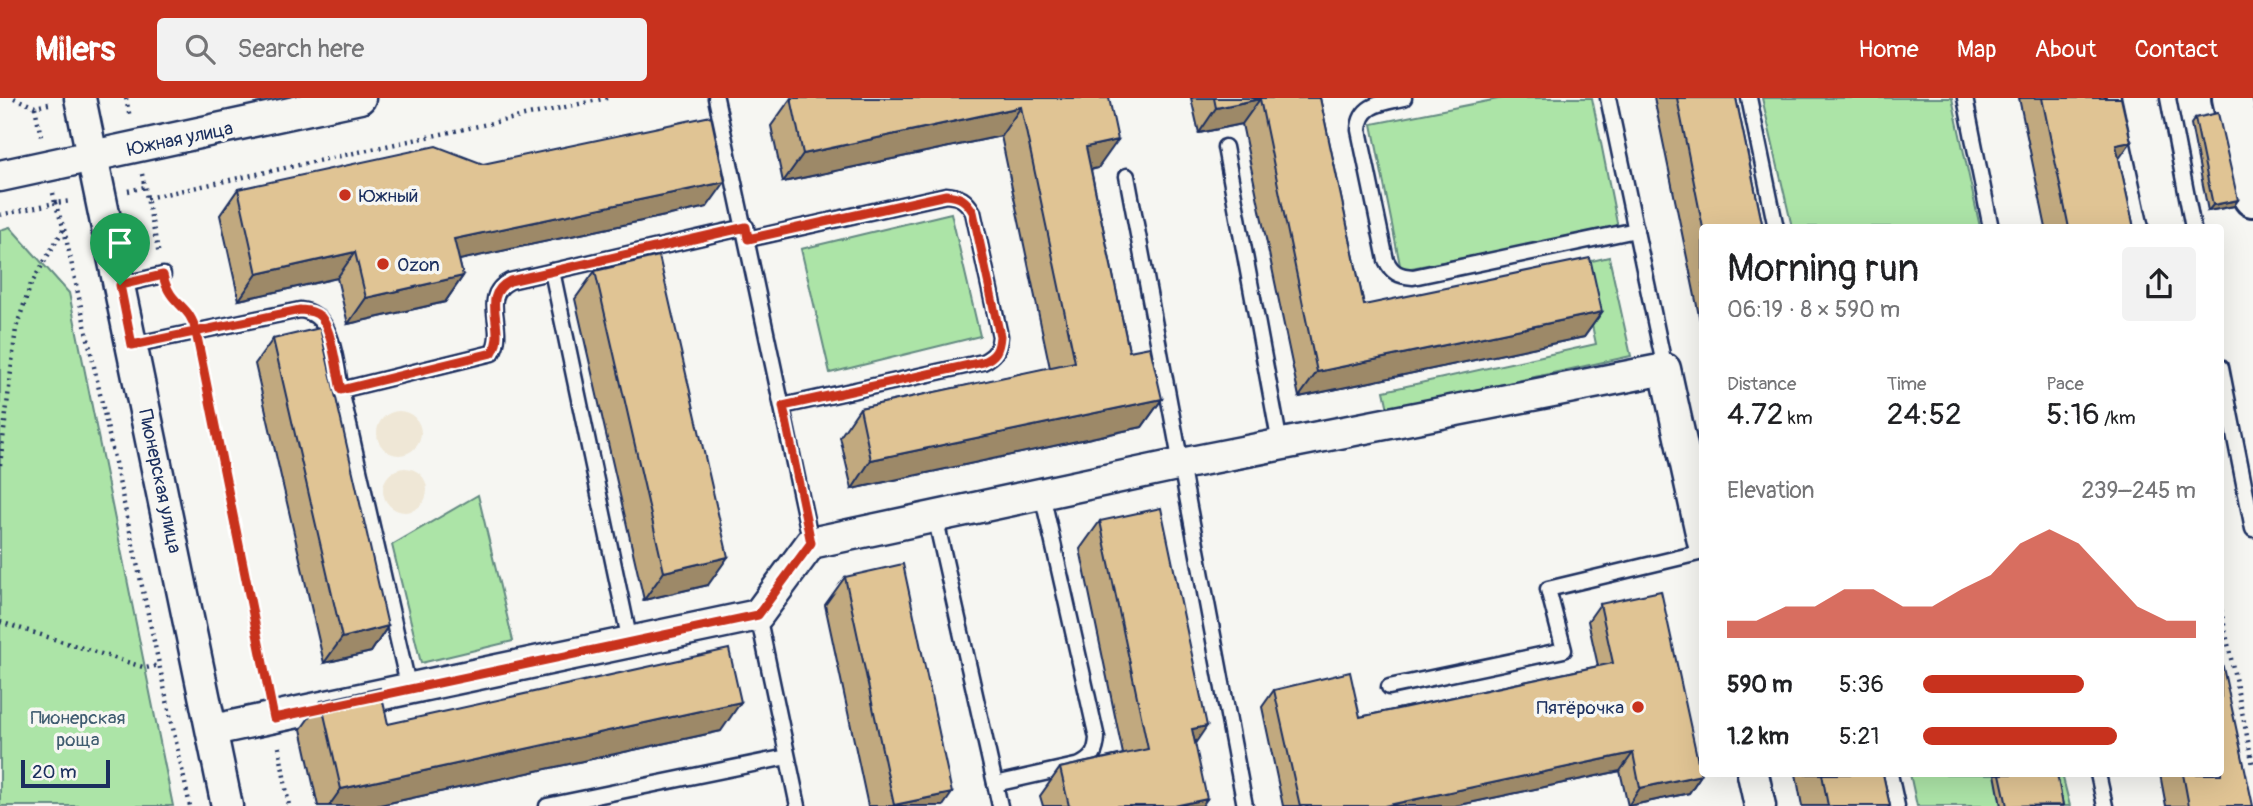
<!DOCTYPE html>
<meta charset="utf-8">
<style>
:root{--surface:#fff;--page:#f2f2f2;--text:#202124;--muted:#757577;--accent:#c8321e}
body{margin:0;font-family:Pangolin,sans-serif;background:var(--page);color:var(--text);height:100vh;display:flex;flex-direction:column;font-size:26px;white-space:nowrap}
*{box-sizing:border-box;margin:0}
p{font-size:23px;color:var(--muted)}
.icon{flex:none;width:38px;height:38px;fill:none;stroke:currentColor;stroke-width:2;stroke-linecap:round;stroke-linejoin:round}
.map{position:relative;flex:1;overflow:hidden}
.side{position:absolute;left:1699px;top:126px;width:525px;height:553px;display:flex;flex-direction:column;background:var(--surface);border-radius:7px;box-shadow:0 7px 28px #0002}
.side>*{flex:none}
.scale{position:absolute;left:21px;bottom:18px;width:89px;box-sizing:border-box;padding-left:7px;border:4px solid #1b2f5e;border-top:0;font-size:19px;line-height:24px;white-space:nowrap;color:#1b2f5e;-webkit-text-stroke:5px #f6f6f2;paint-order:stroke}
.pin{position:absolute;display:grid;place-items:center;width:60px;height:60px;color:#fff;margin:-72px -30px;border-radius:50% 50% 50% 0;rotate:-45deg;box-shadow:0 0 7px #0007}
.pin .icon{rotate:45deg}
.round{display:grid;place-items:center;flex:none;width:74px;height:74px;border-radius:7px;background:var(--page)}
.summary{display:flex;align-items:center;justify-content:space-between;height:119px;padding:0 28px}
h1{font-size:38px;font-weight:600;line-height:52px}
.figures{display:grid;grid-template-columns:repeat(3,1fr);gap:10px;height:119px;padding:7px 28px}
.figures div{display:grid;align-content:center}
.figures b{font-size:30px;font-weight:600}
.figures small{font-size:19px;font-weight:400}
.figures p{font-size:19px}
.chart{height:196px;padding:14px 28px}
.chart p{display:flex;justify-content:space-between}
.chart svg{width:100%;height:126px;margin-top:7px;fill:var(--accent);opacity:.7}
ul{padding:0 28px;list-style:none;font-size:23px}
li{display:grid;grid-template-columns:112px 84px 1fr;align-items:center;height:52px}
li i{height:18px;border-radius:9px;background:var(--accent)}
header{display:flex;align-items:center;gap:42px;box-sizing:border-box;height:98px;padding:0 35px;background:var(--accent);color:#fff}
header strong{font-size:33px}
nav{display:flex;gap:38px;margin-inline-start:auto;font-size:24px}
.search{width:490px;height:63px;background:var(--page);display:flex;align-items:center;gap:18px;box-sizing:border-box;padding:0 24px;border-radius:7px;color:var(--muted);font-size:26px}
.map>svg:first-child{display:block}
</style>
<header>
<strong>Milers</strong>
<div class="search"><svg class="icon" aria-label="search" viewBox="0 0 24 24"><circle cx="10" cy="10" r="6"/><path d="M15 15l6 6"/></svg>Search here</div>
<nav><a>Home</a><a>Map</a><a>About</a><a>Contact</a></nav>
</header>
<div class="map">
<svg width="2253" height="708" viewBox="0 0 2253 708">
<rect width="100%" height="100%" fill="#f6f6f2"/>
<filter id="ink" filterUnits="userSpaceOnUse"><feTurbulence type="fractalNoise" baseFrequency=".0143" numOctaves="2"/><feDisplacementMap in="SourceGraphic" scale="14" xChannelSelector="R" yChannelSelector="G"/><feConvolveMatrix kernelMatrix="1 2 1 2 8 2 1 2 1" color-interpolation-filters="sRGB"/></filter>
<g filter="url(#ink)">
<g fill="#efe7d6">
<circle cx="399" cy="335" r="22"/>
<circle cx="405" cy="392" r="22"/>
</g>
<g fill="#ace4a7" stroke="#648a82" stroke-width="2">
<polygon points="1503,0 1592,0 1618,130 1401,172 1372,26"/>
<polygon points="1762,0 1952,0 1980,129 1792,129"/>
<polygon points="951,115 980,238 830,275 801,151"/>
<polygon points="10,129 69,195 173,708 0,708 0,132"/>
<polygon points="1609,159 1631,258 1388,311 1384,293 1596,246 1579,166"/>
<polygon points="478,397 513,543 421,565 392,447"/>
<polygon points="1910,676 2062,676 2070,708 1917,708"/>
</g>
<g fill="none" stroke-linecap="round" stroke-linejoin="round">
<defs>
<g id="lane">
<polyline points="716,0 811,445"/>
<path d="M1404,0c-22,5 -44,6 -45,32l27,130c6,13 13,16 27,17l223,-47"/>
<polyline points="1608,0 1665,271"/>
<polyline points="1749,0 1776,130"/>
<polyline points="1965,0 1991,130"/>
<polyline points="2113,0 2141,130"/>
<polyline points="2168,0 2193,130"/>
<polyline points="1225,49 1280,346"/>
<polyline points="1127,78 1245,708"/>
<path d="M748,141l198,-44c14,1 20,5 27,17l27,124c-1,14 -5,20 -17,26l-200,44"/>
<polyline points="552,173 630,544"/>
<polyline points="120,187 163,177"/>
<path d="M132,247l168,-35c34,3 35,52 41,80"/>
<polyline points="2221,269 2229,310"/>
<polyline points="2221,312 2229,310 2253,431"/>
<polyline points="935,418 1000,708"/>
<polyline points="758,517 798,708"/>
<polyline points="1389,589 1564,552 1548,491 1703,454"/>
<path d="M409,591l-68,-299 151,-37c16,-25 -14,-56 18,-72l236,-54"/>
<polyline points="1890,676 1897,708"/>
<polyline points="2098,676 2105,708"/>
<path d="M995,686l85,-19c13,-7 16,-13 17,-27l-55,-244"/>
<polyline points="547,708 787,659"/>
</g>
<g id="street">
<polyline points="80,0 227,708"/>
<polyline points="0,78 360,0"/>
<polyline points="213,632 758,517 811,445 1181,366 1665,271 1703,444"/>
<polyline points="1753,676 1760,708"/>
</g>
<polyline id="secondary" points="2232,0 2253,99"/>
</defs>
<use href="#lane" stroke="#1b2f5e" stroke-width="19"/>
<use href="#street" stroke="#1b2f5e" stroke-width="35"/>
<use href="#secondary" stroke="#1b2f5e" stroke-width="44"/>
<g stroke="#1b2f5e" stroke-width="4.5" stroke-dasharray="2 5" stroke-linecap="butt">
<polyline points="14,0 35,9 53,5"/>
<polyline points="126,0 130,20"/>
<polyline points="35,9 41,39"/>
<polyline points="142,76 159,157"/>
<polyline points="128,93 145,89"/>
<polyline points="53,95 55,105 71,103"/>
<polyline points="147,100 607,0"/>
<polyline points="0,117 55,105 64,131 190,708"/>
<polyline points="170,198 187,214"/>
<polyline points="200,254 269,592"/>
<polyline points="0,367 16,230 31,186 63,132"/>
<polyline points="2221,512 2253,667"/>
<polyline points="0,524 146,570 159,567"/>
<polyline points="279,649 289,708"/>
</g>
<use href="#lane" stroke="#f6f6f2" stroke-width="14"/>
<use href="#street" stroke="#f6f6f2" stroke-width="30"/>
<use href="#secondary" stroke="#f6f6f2" stroke-width="38"/>
</g>
<g fill="#c1a97f" stroke="#1b2f5e" stroke-width="2">
<polygon points="791,0 1109,0 1098,70 1091,72 1129,253 1162,301 1142,329 852,391 840,339 860,310 1050,270 1001,38 783,84 771,28"/>
<polygon points="1191,0 1320,0 1364,207 1602,214 1584,239 1299,299 1242,26 1199,35"/>
<polygon points="1654,0 1736,0 1763,130 1703,130 1703,237"/>
<polygon points="2019,0 2121,0 2119,61 2134,130 2046,130"/>
<polygon points="2195,20 2234,108 2208,113 2191,26"/>
<polygon points="483,66 707,109 459,162 463,178 445,204 348,226 337,180 239,202 220,117 238,91"/>
<polygon points="595,173 708,487 644,502 575,201"/>
<polygon points="273,241 388,528 371,554 324,565 255,266"/>
<polygon points="1100,423 1195,646 1202,708 1043,708 1040,698 1060,670 1123,656 1080,451"/>
<polygon points="845,479 943,708 868,708 825,507"/>
<polygon points="1600,506 1701,677 1689,695 1628,708 1620,673 1455,708 1283,708 1262,609 1274,592 1360,619 1598,568 1588,523"/>
<polygon points="321,603 388,626 721,633 375,708 318,708 301,631"/>
<polygon points="1796,676 1883,676 1890,708 1802,708"/>
<polygon points="1995,676 2057,676 2063,708 2001,708"/>
<polygon points="2160,676 2221,676 2253,708 2166,708"/>
</g>
<g fill="#9d8968" stroke="#1b2f5e" stroke-width="2">
<polygon points="1260,1 1242,26 1199,35 1216,10"/>
<polygon points="1021,9 1001,38 783,84 803,56"/>
<polygon points="1118,42 1098,70 1066,77 1086,49"/>
<polygon points="2131,44 2113,69 2116,47"/>
<polygon points="725,84 707,109 436,167 454,141"/>
<polygon points="2238,102 2234,108 2208,113 2213,107"/>
<polygon points="355,154 337,180 239,202 257,176"/>
<polygon points="463,178 445,204 348,226 366,200"/>
<polygon points="1602,214 1584,239 1299,299 1317,274"/>
<polygon points="1162,301 1142,329 852,391 871,362"/>
<polygon points="728,459 708,487 644,502 664,474"/>
<polygon points="388,528 371,554 324,565 342,540"/>
<polygon points="741,604 721,633 375,708 329,708 341,691"/>
<polygon points="1207,628 1188,656 1192,631"/>
<polygon points="1633,655 1620,673 1455,708 1384,708"/>
<polygon points="1701,677 1689,695 1628,708 1640,690"/>
<polygon points="952,695 943,708 893,708 894,707"/>
<polygon points="1207,701 1202,708 1174,708"/>
</g>
<g fill="#e0c494" stroke="#1b2f5e" stroke-width="2">
<polygon points="791,0 1109,0 1118,42 1086,49 1129,253 1150,249 1162,301 871,362 860,310 1075,264 1021,9 803,56"/>
<polygon points="1214,0 1320,0 1364,207 1590,160 1602,214 1317,274 1260,1 1216,10"/>
<polygon points="1677,0 1736,0 1763,130 1703,130"/>
<polygon points="2042,0 2121,0 2131,44 2116,47 2134,130 2069,130"/>
<polygon points="2218,15 2238,102 2213,107 2195,20"/>
<polygon points="711,18 725,84 454,141 463,178 366,200 355,154 257,176 238,91 436,48 483,66"/>
<polygon points="659,158 728,459 664,474 595,173"/>
<polygon points="320,230 388,528 342,540 273,241"/>
<polygon points="1161,410 1207,628 1192,631 1207,701 1174,708 1069,708 1060,670 1148,651 1100,423"/>
<polygon points="903,466 952,695 894,707 845,479"/>
<polygon points="1661,493 1701,677 1640,690 1633,655 1384,708 1300,708 1274,592 1350,574 1360,619 1613,565 1600,506"/>
<polygon points="729,551 741,604 341,691 321,603 380,590 388,626"/>
<polygon points="2221,560 2253,708 2189,708 2183,676 2221,676"/>
<polygon points="1822,676 1883,676 1890,708 1828,708"/>
<polygon points="2000,676 2057,676 2063,707 2007,708"/>
</g>
</g>
<g fill="none" stroke-linecap="round" stroke-linejoin="round" filter="url(#ink)">
<defs>
<path id="route" d="M120,187l43,-10c7,32 27,28 33,57l78,386 484,-103 53,-72 -28,-137 200,-44c13,-6 16,-12 17,-26l-27,-124c-7,-12 -13,-16 -27,-17l-198,44 -2,-12 -236,54c-32,16 -2,47 -18,72l-151,37c-4,-17 -9,-60 -20,-73 -6,-6 -13,-6 -21,-7l-168,35 -12,-60"/>
</defs>
<use href="#route" stroke="#fff" stroke-width="14"/>
<use href="#route" stroke="#c8321e" stroke-width="9"/>
</g>
<g fill="#c8321e" stroke="#f6f6f2" stroke-width="2.5">
<circle cx="345" cy="97" r="7"/>
<circle cx="383" cy="166" r="7"/>
<circle cx="1638" cy="609" r="7"/>
</g>
<g text-anchor="middle" stroke-width="7" stroke-linejoin="round" paint-order="stroke">
<g font-size="19" fill="#1b2f5e" stroke="#f6f6f2">
<text transform="translate(180 40) rotate(-12)" y="7">Южная улица</text>
<text transform="translate(161 383) rotate(78)" y="7">Пионерская улица</text>
</g>
<g font-size="19" fill="#1b2f5e" stroke="#f6f6f2" text-anchor="start">
<text x="359" y="104">Южный</text>
<text x="397" y="173">Ozon</text>
<text x="1624" y="616" text-anchor="end">Пятёрочка</text>
</g>
<g font-size="19" fill="#3f5c70" stroke="#f6f6f2">
<text x="78" y="626">Пионерская<tspan x="78" dy="22">роща</tspan></text>
</g>
</g>
</svg>
<div class="scale">20 m</div>
<div class="pin" style="left:120px;top:187px;background:#1e9e55"><svg class="icon" aria-label="arrive" viewBox="0 0 24 24"><path d="M6 21V4h12l-3 4 3 4H6"/></svg></div>
<section class="side">
<div class="summary"><div><h1>Morning run</h1><p>06:19 · 8 × 590 m</p></div><a class="round"><svg class="icon" aria-label="share" viewBox="0 0 24 24"><path d="M12 15V3M7 8l5-5 5 5M5 13v7h14v-7"/></svg></a></div>
<div class="figures">
<div><p>Distance</p><b>4.72<small> km</small></b></div>
<div><p>Time</p><b>24:52</b></div>
<div><p>Pace</p><b>5:16<small> /km</small></b></div>
</div>
<div class="chart"><p><span>Elevation</span>239–245 m</p>
<svg viewBox="0 0 160 44" preserveAspectRatio="none"><path d="M0 44V38L10 38L20 33L30 33L40 27L50 27L60 33L70 33L80 27L90 22L100 11L110 6L120 11L130 22L140 33L150 38L160 38V44z"/></svg>
</div>
<ul>
<li><b>590 m</b>5:36<i style="width:59%"></i></li>
<li><b>1.2 km</b>5:21<i style="width:71%"></i></li>
</ul>
</section>
</div>
